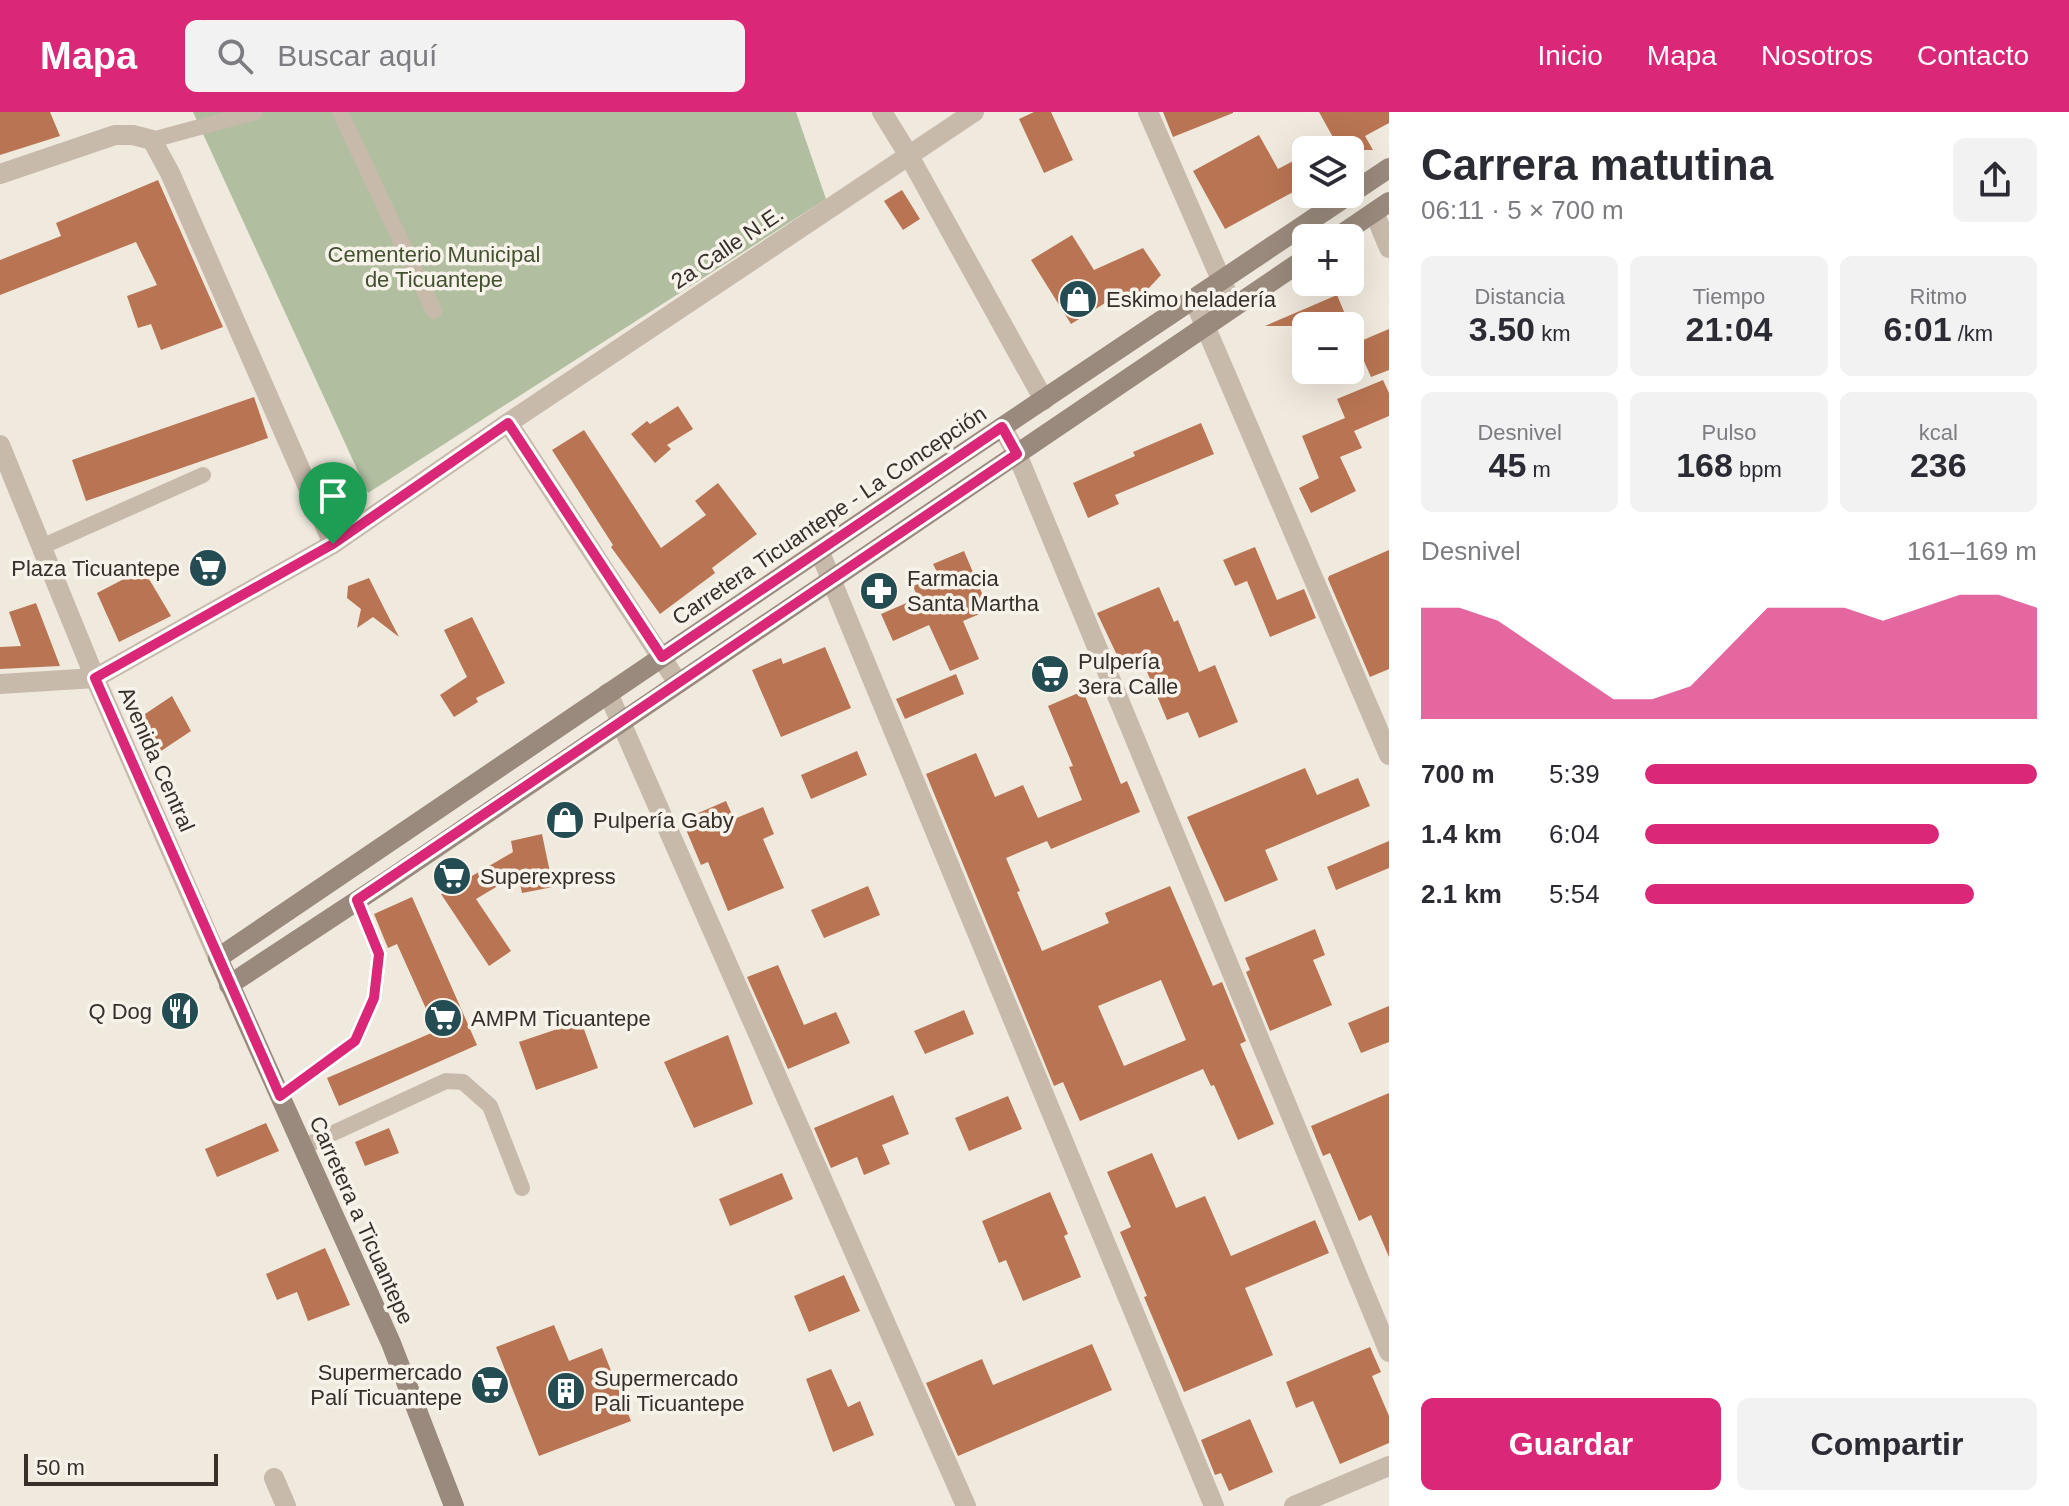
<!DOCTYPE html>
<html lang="es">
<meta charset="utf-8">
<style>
:root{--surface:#fff;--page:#f2f2f3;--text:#2b2b33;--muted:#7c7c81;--accent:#db2777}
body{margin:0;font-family:Arial,sans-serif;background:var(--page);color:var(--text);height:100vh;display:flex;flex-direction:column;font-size:30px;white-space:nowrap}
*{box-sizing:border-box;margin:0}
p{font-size:26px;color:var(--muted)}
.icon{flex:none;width:44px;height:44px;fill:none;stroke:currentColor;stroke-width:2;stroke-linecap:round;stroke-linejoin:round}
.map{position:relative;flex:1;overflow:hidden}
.details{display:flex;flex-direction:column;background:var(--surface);width:680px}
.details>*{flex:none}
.buttons{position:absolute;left:1292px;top:24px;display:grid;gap:16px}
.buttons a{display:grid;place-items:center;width:72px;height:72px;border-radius:12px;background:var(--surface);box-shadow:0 8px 32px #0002;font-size:40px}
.scale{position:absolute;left:24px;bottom:20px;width:194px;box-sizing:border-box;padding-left:8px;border:4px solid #362f2a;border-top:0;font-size:22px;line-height:28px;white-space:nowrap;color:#362f2a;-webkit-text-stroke:6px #f8f3ea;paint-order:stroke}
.pin{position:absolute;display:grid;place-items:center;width:68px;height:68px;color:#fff;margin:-82px -34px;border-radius:50% 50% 50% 0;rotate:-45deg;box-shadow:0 0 8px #0007}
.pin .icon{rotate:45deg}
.round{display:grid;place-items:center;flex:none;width:84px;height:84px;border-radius:12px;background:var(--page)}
.headline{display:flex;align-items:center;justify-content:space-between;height:136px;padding:0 32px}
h1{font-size:44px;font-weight:700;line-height:60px}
.figures{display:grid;grid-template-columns:repeat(3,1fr);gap:12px;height:136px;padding:8px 32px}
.figures div{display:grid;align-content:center;border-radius:12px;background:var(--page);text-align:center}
.figures b{font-size:34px;font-weight:700}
.figures small{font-size:22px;font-weight:400}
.figures p{font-size:22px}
.chart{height:224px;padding:16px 32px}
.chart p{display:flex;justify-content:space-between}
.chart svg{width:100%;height:144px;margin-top:8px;fill:var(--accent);opacity:.7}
.cta{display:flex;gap:16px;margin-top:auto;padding:16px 32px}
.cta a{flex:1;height:92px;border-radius:12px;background:var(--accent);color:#fff;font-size:32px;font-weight:700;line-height:92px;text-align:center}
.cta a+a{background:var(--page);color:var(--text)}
ul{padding:0 32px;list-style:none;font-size:26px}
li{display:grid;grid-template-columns:128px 96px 1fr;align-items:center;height:60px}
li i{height:20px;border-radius:10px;background:var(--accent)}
header{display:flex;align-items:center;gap:48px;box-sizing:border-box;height:112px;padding:0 40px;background:var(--accent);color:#fff}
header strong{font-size:38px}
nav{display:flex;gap:44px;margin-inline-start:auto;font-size:28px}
.search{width:560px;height:72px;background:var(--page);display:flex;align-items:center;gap:20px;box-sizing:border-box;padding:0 28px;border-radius:12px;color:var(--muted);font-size:30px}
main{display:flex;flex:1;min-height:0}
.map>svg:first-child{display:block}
</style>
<header>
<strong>Mapa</strong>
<div class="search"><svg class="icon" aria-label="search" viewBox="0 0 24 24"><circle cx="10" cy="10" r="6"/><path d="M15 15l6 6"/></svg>Buscar aquí</div>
<nav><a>Inicio</a><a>Mapa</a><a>Nosotros</a><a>Contacto</a></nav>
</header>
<main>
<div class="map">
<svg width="1389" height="1394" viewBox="0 0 1389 1394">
<rect width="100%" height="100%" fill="#f0e9de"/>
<polygon fill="#b1bea0" points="193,0 796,0 826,87 368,381"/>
<g fill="#b97553" fill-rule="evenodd">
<polygon points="0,0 50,0 60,24 0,43"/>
<polygon points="1034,0 1051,0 1073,48 1044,61 1019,7"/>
<polygon points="1163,0 1233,0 1233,1 1173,25"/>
<polygon points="1319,0 1389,0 1389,11 1365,24 1373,38 1340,38"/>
<polygon points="1259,23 1278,57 1295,48 1306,67 1306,73 1225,117 1193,59"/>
<polygon points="158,68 223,215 161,238 151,212 138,216 127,184 157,173 136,130 0,183 0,148 61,124 56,111"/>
<polygon points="902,78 920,107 903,118 884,89"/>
<polygon points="1072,123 1094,158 1143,136 1161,163 1135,191 1122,198 1115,185 1071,212 1031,148"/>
<polygon points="1337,183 1350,214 1265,214"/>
<polygon points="1389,217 1389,258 1371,265 1356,231"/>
<polygon points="1383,268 1389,281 1389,304 1354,319 1362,336 1340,345 1356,379 1311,401 1299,376 1319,366 1302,324 1345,306 1337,287"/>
<polygon points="254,285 268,326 86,389 72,348"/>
<polygon points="678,294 693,317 667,333 671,337 655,351 631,322 647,309 650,312"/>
<polygon points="1201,311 1214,342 1115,383 1119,392 1088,406 1073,371 1135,344 1133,340"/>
<polygon points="584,318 661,436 706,403 695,389 718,371 757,422 712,456 715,461 660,502 611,435 613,433 552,338"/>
<polygon points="1255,435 1277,488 1304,477 1316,506 1270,525 1247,469 1235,474 1223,448"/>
<polygon points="1389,438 1389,557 1370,565 1328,467 1329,464"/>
<polygon points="964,439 989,498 963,509 979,547 950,559 929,513 893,529 881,502 918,486 913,474 939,464 933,452"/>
<polygon points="143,457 171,504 119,530 97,481"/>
<polygon points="369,466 385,498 399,525 373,505 357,516 361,497 347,486 348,474"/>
<polygon points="1159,475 1174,510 1178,508 1199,560 1215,553 1238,610 1199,626 1188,600 1167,608 1143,550 1124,558 1097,501"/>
<polygon points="36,491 60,554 0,557 0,535 21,534 9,500"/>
<polygon points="472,505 505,571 476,586 478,590 454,605 440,583 467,565 444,518"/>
<polygon points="825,535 851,596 781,625 752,558 781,546 783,552"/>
<polygon points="956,562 964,582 905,607 896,587"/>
<path d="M1083,579l38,93 6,-3 13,31 -89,37 -4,-8 -41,17 14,33 -3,1 25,59 67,-28 -4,-10 65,-27 43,100 9,-4 24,59 -6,3 34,80 -36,16 -24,-55 -3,1 -8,-17 -123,52 -17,-39 -9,4 -128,-312 50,-21 19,44 28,-12 15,33 44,-18 -13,-33 4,-1 -25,-60zM1161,868l25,60 -62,26 -26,-60z"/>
<polygon points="172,584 191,619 158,641 142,604"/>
<polygon points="857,639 867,663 811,687 801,663"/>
<polygon points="1305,656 1317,683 1358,666 1370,694 1265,738 1278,768 1225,790 1187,705"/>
<polygon points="726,689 734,707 763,695 774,722 763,727 784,776 728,799 708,750 701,753 682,708"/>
<polygon points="542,722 553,775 522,781 518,762 476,787 511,839 489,854 441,782 513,740 511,729"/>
<polygon points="1389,729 1389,756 1336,778 1327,755"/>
<polygon points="868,774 880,803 824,826 811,798"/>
<polygon points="412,785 477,933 339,994 327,966 436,919 397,832 388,836 374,802"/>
<polygon points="1315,817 1325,843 1313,848 1332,893 1270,919 1246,860 1250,858 1245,846"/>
<polygon points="778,853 804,913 836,900 850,931 788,957 747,865"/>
<polygon points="1389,894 1389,930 1361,941 1348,911"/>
<polygon points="964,898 974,922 925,942 914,919"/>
<polygon points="581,909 598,956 536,978 519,930"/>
<polygon points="728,923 753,992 694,1016 664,950"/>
<polygon points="1389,981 1389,1145 1371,1103 1359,1109 1330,1041 1323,1044 1311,1014"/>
<polygon points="893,983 909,1022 882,1033 890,1052 864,1063 857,1045 831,1056 814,1016"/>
<polygon points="1008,984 1022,1017 969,1039 955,1006"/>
<polygon points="266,1011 279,1039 217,1065 205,1037"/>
<polygon points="389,1016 399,1041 365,1054 355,1030"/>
<polygon points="1152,1041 1176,1096 1205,1084 1231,1144 1315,1108 1329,1141 1245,1176 1273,1243 1184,1280 1144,1185 1147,1184 1120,1120 1131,1115 1107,1060"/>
<polygon points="782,1061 793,1087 730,1114 719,1087"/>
<polygon points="1050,1080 1068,1122 1064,1124 1081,1165 1023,1189 1006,1148 999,1151 982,1109"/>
<polygon points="325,1136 350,1193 308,1209 297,1180 277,1188 266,1162"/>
<polygon points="844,1163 860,1199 809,1220 794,1184"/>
<polygon points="554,1213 569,1249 602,1236 631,1309 539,1344 496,1235"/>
<polygon points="1092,1232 1112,1278 958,1344 926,1271 982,1247 993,1273"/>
<polygon points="1370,1235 1381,1260 1372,1264 1389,1304 1389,1331 1340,1352 1313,1289 1296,1296 1286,1270"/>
<polygon points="831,1257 848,1295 860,1289 874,1323 833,1340 806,1267"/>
<polygon points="1250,1307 1273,1360 1229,1379 1221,1361 1215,1363 1201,1328"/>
</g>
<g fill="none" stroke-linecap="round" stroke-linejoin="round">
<g stroke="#c7baab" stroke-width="16">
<polyline points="340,0 434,199"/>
<polyline points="152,28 255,0"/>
<polyline points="41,435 203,363"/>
<polyline points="280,984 355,929 374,886 379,842 357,788"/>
<polyline points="303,1035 446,969 463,970 490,994 522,1076"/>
</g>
<g stroke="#c7baab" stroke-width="20">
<polyline points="882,0 908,42 1044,288"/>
<polyline points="1148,0 1233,195"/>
<polyline points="0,62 115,23 133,23 152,28 170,61 333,432"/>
<polyline points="1374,100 1389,136"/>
<polyline points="1194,188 1389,643"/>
<polyline points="508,311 678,571"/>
<polyline points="1002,315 1017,342 1389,1240"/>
<polyline points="0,333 95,566 218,846"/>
<polyline points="819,438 1214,1394"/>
<polyline points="0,572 95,566 333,432 508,311 974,0"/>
<polyline points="608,581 966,1394"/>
<polyline points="274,1366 286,1394"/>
<polyline points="1294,1394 1389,1354"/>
</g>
<g stroke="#9a8a7d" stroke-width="20">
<polyline points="1336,126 1389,90"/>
<polyline points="229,873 390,767 1306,146"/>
<polyline points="454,1394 391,1231 218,846 953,348 1389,56"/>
</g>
</g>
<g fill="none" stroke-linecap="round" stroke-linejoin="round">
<defs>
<polygon id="route" points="508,311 662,545 1002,315 1017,342 357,788 379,842 374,886 355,929 280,984 95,566 333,432"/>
</defs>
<use href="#route" stroke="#fff" stroke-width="16"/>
<use href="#route" stroke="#db2777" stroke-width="10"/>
</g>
<defs>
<symbol id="shop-disc" viewBox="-11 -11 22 22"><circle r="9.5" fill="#244c53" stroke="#f8f3ea"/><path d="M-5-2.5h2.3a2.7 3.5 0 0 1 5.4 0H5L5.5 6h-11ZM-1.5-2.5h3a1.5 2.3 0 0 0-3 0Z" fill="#fff"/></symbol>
<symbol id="supermarket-disc" viewBox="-11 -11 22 22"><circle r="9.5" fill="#244c53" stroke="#f8f3ea"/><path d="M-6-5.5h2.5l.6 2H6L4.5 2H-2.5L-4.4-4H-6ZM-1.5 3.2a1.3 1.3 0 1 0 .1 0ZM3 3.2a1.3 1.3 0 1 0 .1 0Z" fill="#fff"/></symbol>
<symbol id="pharmacy-disc" viewBox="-11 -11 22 22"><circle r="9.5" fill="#244c53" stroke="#f8f3ea"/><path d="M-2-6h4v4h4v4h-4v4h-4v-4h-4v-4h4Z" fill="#fff"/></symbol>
<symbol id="restaurant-disc" viewBox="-11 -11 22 22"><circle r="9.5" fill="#244c53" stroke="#f8f3ea"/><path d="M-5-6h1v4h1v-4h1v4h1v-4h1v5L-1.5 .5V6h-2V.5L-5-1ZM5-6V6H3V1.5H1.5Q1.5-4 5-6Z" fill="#fff"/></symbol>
<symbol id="building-disc" viewBox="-11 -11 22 22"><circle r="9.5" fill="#244c53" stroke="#f8f3ea"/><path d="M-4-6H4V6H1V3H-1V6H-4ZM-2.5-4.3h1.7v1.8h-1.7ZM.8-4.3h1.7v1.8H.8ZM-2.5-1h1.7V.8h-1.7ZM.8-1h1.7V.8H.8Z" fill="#fff"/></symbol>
</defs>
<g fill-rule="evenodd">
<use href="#shop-disc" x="1056" y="165" width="44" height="44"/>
<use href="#supermarket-disc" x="186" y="434" width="44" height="44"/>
<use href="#pharmacy-disc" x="857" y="457" width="44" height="44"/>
<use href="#supermarket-disc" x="1028" y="540" width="44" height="44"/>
<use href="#shop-disc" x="543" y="686" width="44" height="44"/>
<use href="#supermarket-disc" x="430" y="742" width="44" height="44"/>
<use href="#restaurant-disc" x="158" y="877" width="44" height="44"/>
<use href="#supermarket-disc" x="421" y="884" width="44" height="44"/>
<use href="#supermarket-disc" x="468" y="1251" width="44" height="44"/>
<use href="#building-disc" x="544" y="1257" width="44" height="44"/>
</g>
<g text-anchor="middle" stroke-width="7" stroke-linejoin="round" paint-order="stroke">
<g font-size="22" fill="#362f2a" stroke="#f8f3ea">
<text transform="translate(727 135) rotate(-34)" y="8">2a Calle N.E.</text>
<text transform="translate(829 403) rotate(-34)" y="8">Carretera Ticuantepe - La Concepción</text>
<text transform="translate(157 647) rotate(66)" y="8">Avenida Central</text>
<text transform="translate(362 1108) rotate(66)" y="8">Carretera a Ticuantepe</text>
</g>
<g font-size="22" fill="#425130" stroke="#f8f3ea">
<text x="434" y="150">Cementerio Municipal<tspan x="434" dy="25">de Ticuantepe</tspan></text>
</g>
<g font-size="22" fill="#362f2a" stroke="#f8f3ea" text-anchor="start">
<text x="1106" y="195">Eskimo heladería</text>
<text x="180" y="464" text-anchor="end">Plaza Ticuantepe</text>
<text x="907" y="474">Farmacia<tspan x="907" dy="25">Santa Martha</tspan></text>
<text x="1078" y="557">Pulpería<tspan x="1078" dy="25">3era Calle</tspan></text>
<text x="593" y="716">Pulpería Gaby</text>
<text x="480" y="772">Superexpress</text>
<text x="152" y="907" text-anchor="end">Q Dog</text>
<text x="471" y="914">AMPM Ticuantepe</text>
<text x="462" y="1268" text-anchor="end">Supermercado<tspan x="462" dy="25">Palí Ticuantepe</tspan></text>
<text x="594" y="1274">Supermercado<tspan x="594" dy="25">Pali Ticuantepe</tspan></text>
</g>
</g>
</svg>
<div class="buttons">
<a><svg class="icon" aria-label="layers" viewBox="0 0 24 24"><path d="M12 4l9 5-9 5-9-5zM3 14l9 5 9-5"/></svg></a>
<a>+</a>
<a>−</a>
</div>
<div class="scale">50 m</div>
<div class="pin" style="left:333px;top:432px;background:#1e9e55"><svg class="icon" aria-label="arrive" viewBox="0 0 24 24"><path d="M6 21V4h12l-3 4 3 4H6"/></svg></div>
</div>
<section class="details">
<div class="headline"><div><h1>Carrera matutina</h1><p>06:11 · 5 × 700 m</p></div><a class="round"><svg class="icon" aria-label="share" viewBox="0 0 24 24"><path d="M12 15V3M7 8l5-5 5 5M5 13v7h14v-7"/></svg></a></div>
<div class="figures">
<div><p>Distancia</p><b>3.50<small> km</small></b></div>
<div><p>Tiempo</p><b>21:04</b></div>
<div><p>Ritmo</p><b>6:01<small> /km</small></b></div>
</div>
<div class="figures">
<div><p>Desnivel</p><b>45<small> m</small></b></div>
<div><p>Pulso</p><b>168<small> bpm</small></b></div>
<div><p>kcal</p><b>236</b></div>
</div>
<div class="chart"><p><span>Desnivel</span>161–169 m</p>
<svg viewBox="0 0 160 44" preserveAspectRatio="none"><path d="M0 44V10L10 10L20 14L30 22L40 30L50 38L60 38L70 34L80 22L90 10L100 10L110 10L120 14L130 10L140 6L150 6L160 10V44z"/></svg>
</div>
<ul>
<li><b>700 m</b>5:39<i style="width:100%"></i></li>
<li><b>1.4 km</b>6:04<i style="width:75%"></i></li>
<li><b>2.1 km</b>5:54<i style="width:84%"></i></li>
</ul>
<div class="cta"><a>Guardar</a><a>Compartir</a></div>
</section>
</main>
